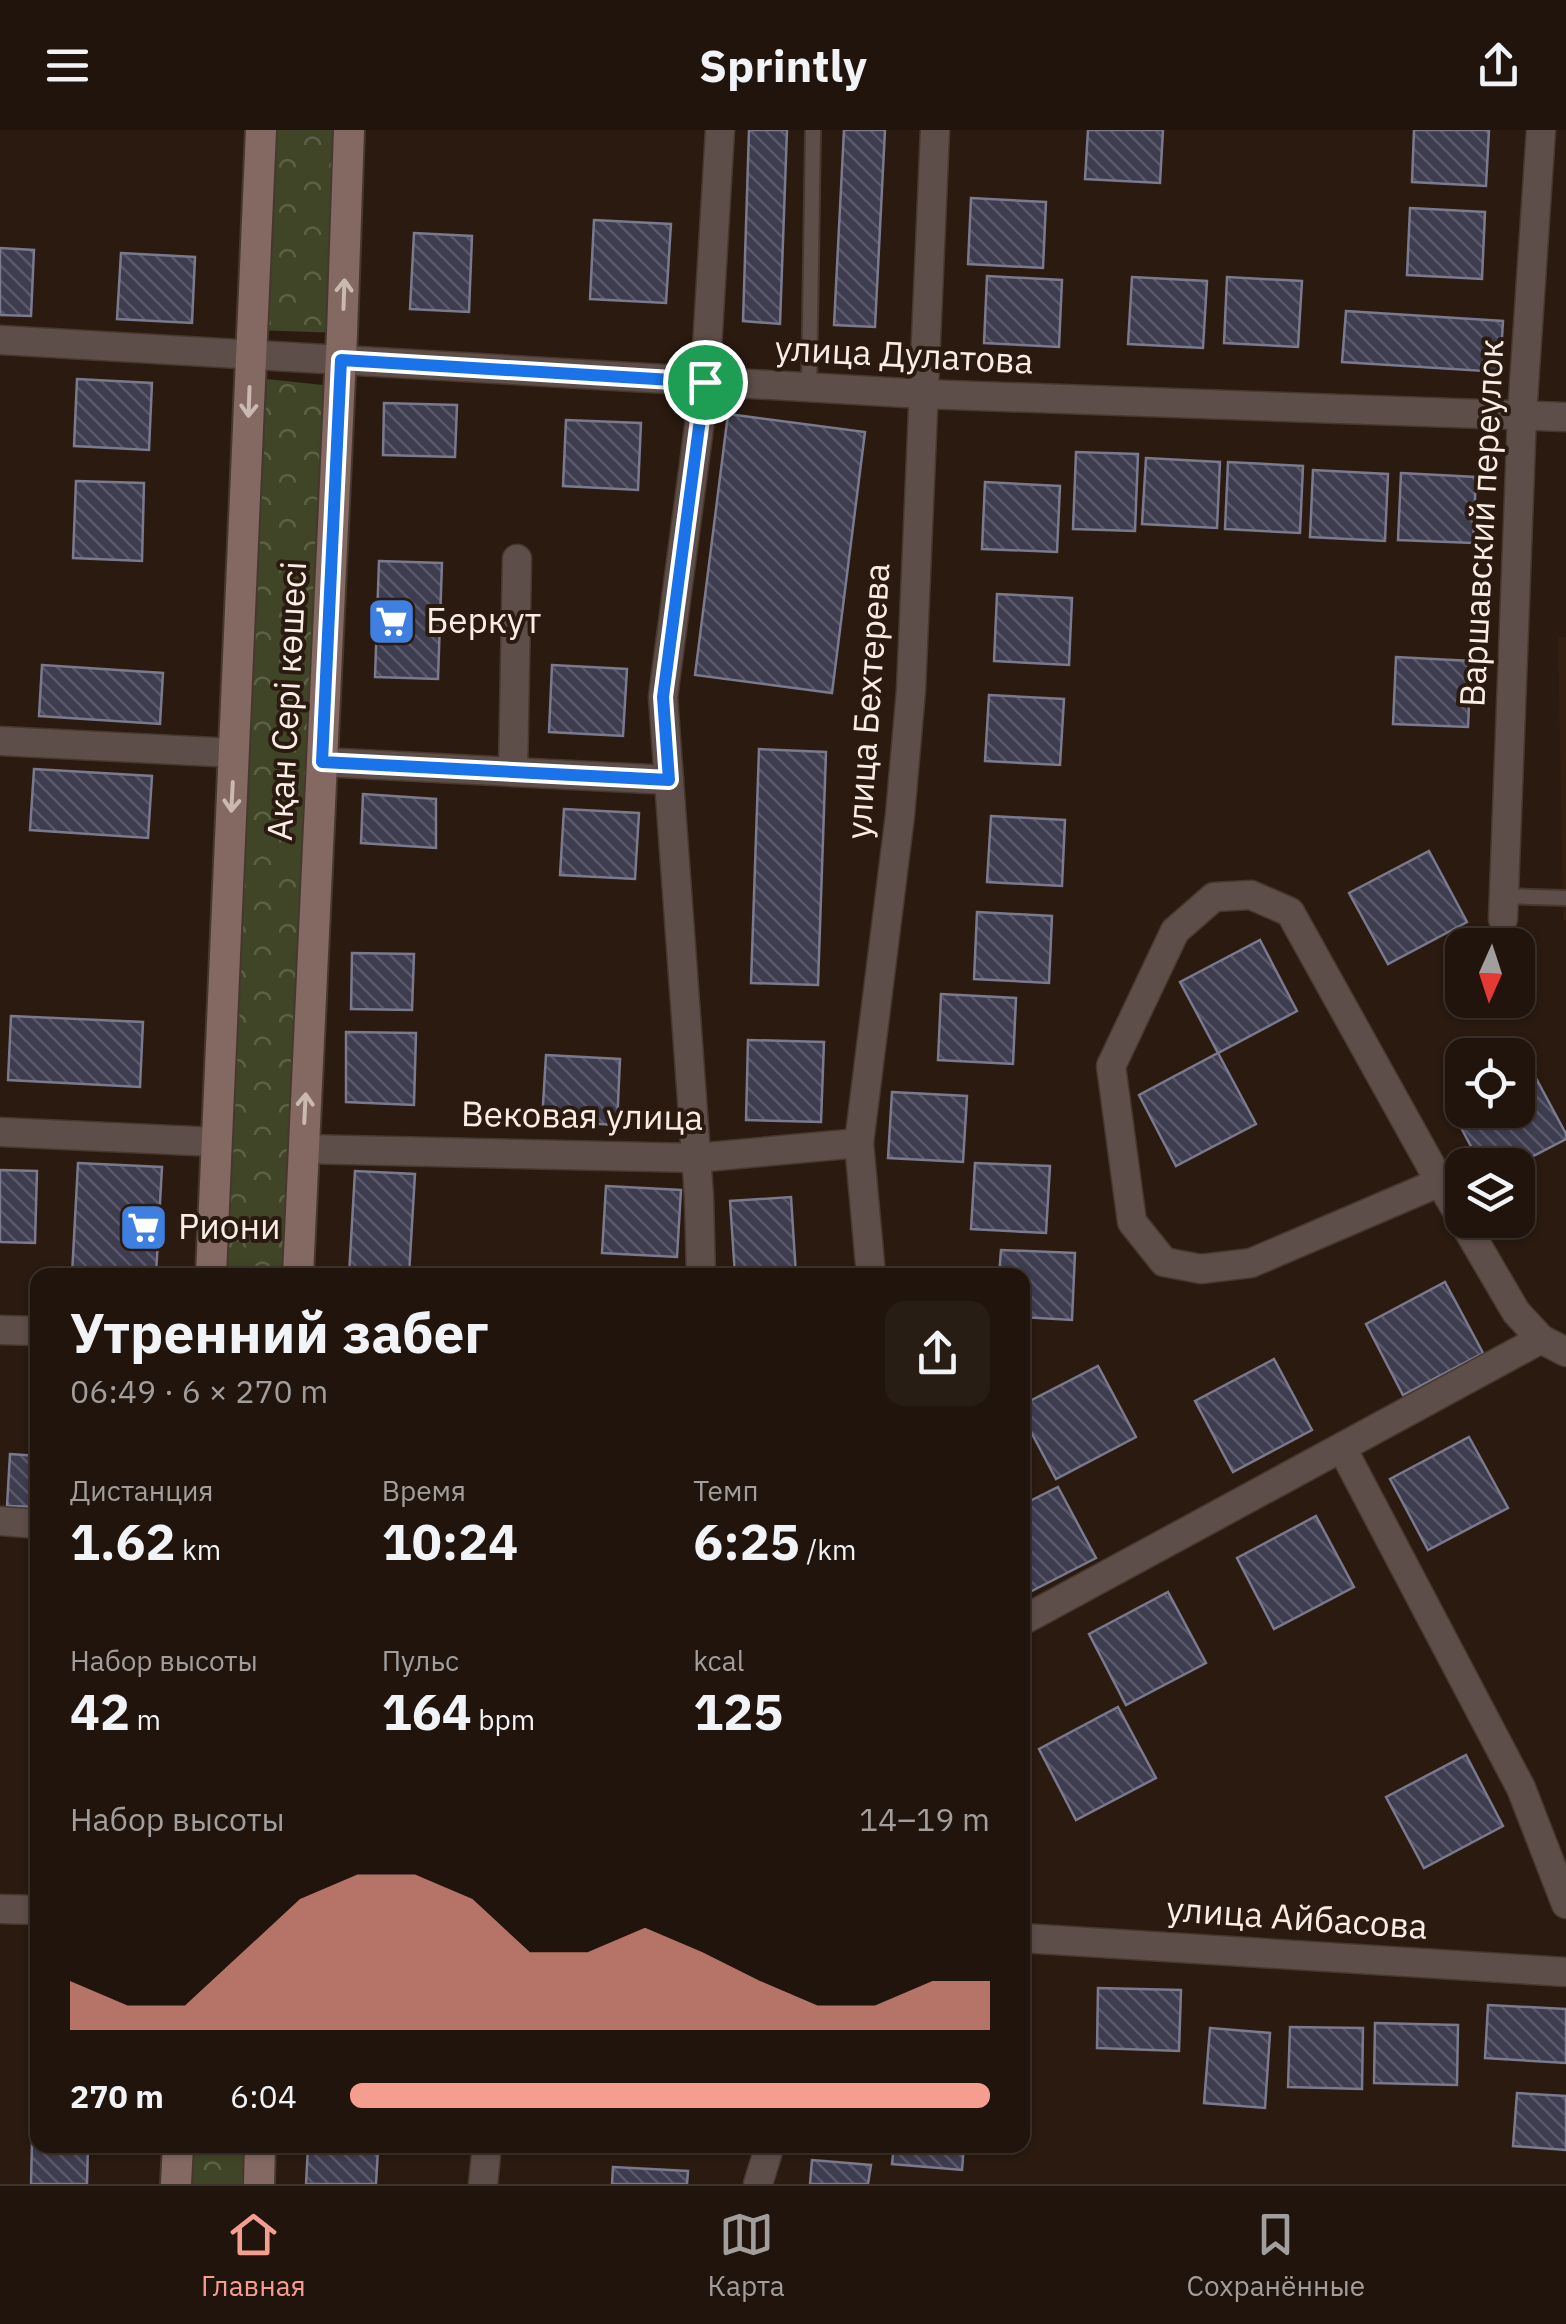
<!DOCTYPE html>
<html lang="ru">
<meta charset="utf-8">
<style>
:root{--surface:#20140c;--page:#281d15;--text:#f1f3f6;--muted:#a29e9d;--line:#3d332d;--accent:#f59d8e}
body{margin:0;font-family:"IBM Plex Sans",sans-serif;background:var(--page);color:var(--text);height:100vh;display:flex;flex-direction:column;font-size:38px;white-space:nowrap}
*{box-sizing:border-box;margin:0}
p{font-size:32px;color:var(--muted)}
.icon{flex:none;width:55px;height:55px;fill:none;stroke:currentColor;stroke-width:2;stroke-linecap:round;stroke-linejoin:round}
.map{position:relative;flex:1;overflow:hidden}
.drawer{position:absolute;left:30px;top:1138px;width:1000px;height:885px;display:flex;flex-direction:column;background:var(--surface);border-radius:20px;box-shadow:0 2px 8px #0004,0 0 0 2px var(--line)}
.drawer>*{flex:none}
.needle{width:65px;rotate:183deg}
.buttons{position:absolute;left:1445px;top:798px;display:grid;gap:20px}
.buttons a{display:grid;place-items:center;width:90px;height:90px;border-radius:20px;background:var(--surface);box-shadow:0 2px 8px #0004,0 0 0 2px var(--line);font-size:50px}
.pin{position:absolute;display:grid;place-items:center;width:85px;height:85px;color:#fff;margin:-42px;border:5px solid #fff;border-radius:50%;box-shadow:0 2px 10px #0007}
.round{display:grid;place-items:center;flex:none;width:105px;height:105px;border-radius:20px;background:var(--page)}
.head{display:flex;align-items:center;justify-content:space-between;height:170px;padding:0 40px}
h1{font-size:55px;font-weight:800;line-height:75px}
.metrics{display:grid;grid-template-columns:repeat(3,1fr);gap:15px;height:170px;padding:10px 40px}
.metrics div{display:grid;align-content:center}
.metrics b{font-size:50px;font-weight:800}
.metrics small{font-size:28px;font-weight:400}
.metrics p{font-size:28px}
.chart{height:280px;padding:20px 40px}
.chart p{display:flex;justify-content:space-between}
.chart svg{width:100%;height:180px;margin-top:10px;fill:var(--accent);opacity:.7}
ul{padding:0 40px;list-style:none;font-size:32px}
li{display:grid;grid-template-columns:160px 120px 1fr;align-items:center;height:75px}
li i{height:25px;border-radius:12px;background:var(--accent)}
header{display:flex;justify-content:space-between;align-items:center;height:130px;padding:0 40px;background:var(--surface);font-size:45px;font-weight:800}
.menu{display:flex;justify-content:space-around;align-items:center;height:140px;border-top:2px solid var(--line);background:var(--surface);font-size:28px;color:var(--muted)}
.menu a{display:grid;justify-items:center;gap:5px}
.menu .active{color:var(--accent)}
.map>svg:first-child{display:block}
</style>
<header><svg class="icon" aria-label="menu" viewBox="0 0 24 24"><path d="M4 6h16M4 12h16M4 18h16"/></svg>Sprintly<svg class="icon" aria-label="share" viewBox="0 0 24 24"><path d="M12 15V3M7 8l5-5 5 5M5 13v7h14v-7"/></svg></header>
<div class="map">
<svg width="1566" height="2054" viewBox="0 0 1566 2054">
<defs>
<pattern id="forest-crowns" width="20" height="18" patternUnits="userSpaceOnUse" patternTransform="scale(2.5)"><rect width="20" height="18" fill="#404527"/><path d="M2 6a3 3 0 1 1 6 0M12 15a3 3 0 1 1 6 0" fill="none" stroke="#5c6046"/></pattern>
<pattern id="building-back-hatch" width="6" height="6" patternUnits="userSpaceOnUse" patternTransform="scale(2.5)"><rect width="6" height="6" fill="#3e3d50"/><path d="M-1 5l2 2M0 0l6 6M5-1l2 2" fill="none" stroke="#5b5969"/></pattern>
</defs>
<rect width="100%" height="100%" fill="#2a1a10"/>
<polygon fill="#341f11" points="1558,507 1566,507 1566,790 1563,790"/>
<g fill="url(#forest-crowns)">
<polygon points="261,0 349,0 342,203 252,200"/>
<polygon points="267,249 323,255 309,633 286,1145 224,1145"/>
<polygon points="188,2015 249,2015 247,2054 186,2054"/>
</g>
<g fill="url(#building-back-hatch)" stroke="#7a798e" stroke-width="2.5">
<polygon points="749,0 787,0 780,194 743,191"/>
<polygon points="844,0 885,0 875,197 834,195"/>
<polygon points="1088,0 1163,0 1160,53 1085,49"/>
<polygon points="1414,0 1489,0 1486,56 1412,52"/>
<polygon points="971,68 1046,72 1043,138 968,134"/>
<polygon points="1410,78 1485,82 1482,149 1407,145"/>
<polygon points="594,90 671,94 666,173 590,169"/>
<polygon points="414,103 472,106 469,182 410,179"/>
<polygon points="0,118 34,120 31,186 0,185"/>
<polygon points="121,123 195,127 192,193 117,189"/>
<polygon points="987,146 1062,150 1059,217 984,213"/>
<polygon points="1132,147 1207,151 1203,218 1128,214"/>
<polygon points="1227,147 1302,151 1298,217 1224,213"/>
<polygon points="1346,181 1503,191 1500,242 1342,232"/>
<polygon points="77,249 152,253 149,320 74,316"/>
<polygon points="384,273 457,275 455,327 383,325"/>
<polygon points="728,284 865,302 832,563 695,545"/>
<polygon points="566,290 641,293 638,360 563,356"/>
<polygon points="1076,322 1138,324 1135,401 1073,399"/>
<polygon points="1146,328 1220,332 1217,398 1142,394"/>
<polygon points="1228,332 1303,336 1300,403 1225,399"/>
<polygon points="1313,340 1388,344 1385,411 1310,407"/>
<polygon points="1401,343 1476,347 1473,413 1398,410"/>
<polygon points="76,351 144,353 142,431 73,428"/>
<polygon points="985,352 1060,356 1057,422 982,419"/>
<polygon points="379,431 442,433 438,549 375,547"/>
<polygon points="997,464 1072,468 1069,535 994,531"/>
<polygon points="1396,527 1471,531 1468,597 1393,594"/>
<polygon points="42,535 163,543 160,594 39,586"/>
<polygon points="552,535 627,539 623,606 549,602"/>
<polygon points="989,565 1064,569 1060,635 985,631"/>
<polygon points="759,619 826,622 818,855 751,853"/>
<polygon points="34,639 152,646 148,708 30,700"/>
<polygon points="363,664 436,669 436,718 361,713"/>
<polygon points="564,679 639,683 635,749 560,745"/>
<polygon points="991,686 1065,690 1062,756 987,752"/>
<polygon points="1429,721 1467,792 1388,834 1349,763"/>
<polygon points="977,782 1052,786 1049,853 974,849"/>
<polygon points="1260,810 1297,881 1218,923 1180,852"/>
<polygon points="352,823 414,824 412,880 351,879"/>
<polygon points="941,864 1016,868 1013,934 938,930"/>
<polygon points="11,886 143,892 140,957 8,950"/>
<polygon points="346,902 416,903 414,975 346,972"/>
<polygon points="748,910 824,912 821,992 746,990"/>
<polygon points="1218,923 1256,994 1176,1036 1139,965"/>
<polygon points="546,925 620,929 617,995 542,991"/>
<polygon points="1530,937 1566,1004 1566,1009 1516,1035 1481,1035 1451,979 1462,972 1462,980 1518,980 1518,943"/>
<polygon points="892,962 967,966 963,1032 888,1028"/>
<polygon points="78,1033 162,1037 156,1145 72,1145"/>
<polygon points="975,1033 1050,1036 1046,1103 971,1099"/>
<polygon points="0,1040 37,1041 35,1113 0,1112"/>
<polygon points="355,1041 415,1044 409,1145 349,1145"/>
<polygon points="606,1056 681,1060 677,1127 602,1123"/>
<polygon points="791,1067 796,1145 735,1145 730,1071"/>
<polygon points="1001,1120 1075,1123 1072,1190 1022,1187 1022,1145 999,1145"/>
<polygon points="1445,1152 1483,1223 1403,1265 1366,1194"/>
<polygon points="1274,1229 1312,1300 1233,1342 1195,1271"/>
<polygon points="1098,1236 1136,1307 1056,1349 1022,1285 1022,1275"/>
<polygon points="1469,1307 1508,1378 1428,1420 1390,1349"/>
<polygon points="10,1324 38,1326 38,1377 7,1376"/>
<polygon points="1058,1357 1096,1428 1022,1466 1022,1375"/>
<polygon points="1316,1386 1354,1457 1274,1499 1237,1428"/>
<polygon points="1168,1462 1206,1533 1126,1575 1089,1504"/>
<polygon points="1118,1577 1156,1648 1076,1690 1039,1619"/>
<polygon points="1466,1625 1503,1696 1424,1738 1386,1667"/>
<polygon points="1098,1858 1181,1860 1179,1921 1097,1918"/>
<polygon points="1488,1875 1566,1879 1566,1933 1485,1928"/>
<polygon points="1375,1893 1458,1895 1457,1955 1374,1953"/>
<polygon points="1290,1897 1363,1898 1362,1959 1288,1957"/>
<polygon points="1210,1898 1270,1903 1265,1978 1204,1973"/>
<polygon points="1517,1963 1566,1966 1566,2020 1513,2016"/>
<polygon points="32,2011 38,2011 38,2015 88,2015 87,2054 31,2054"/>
<polygon points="894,2015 964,2015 962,2040 892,2034"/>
<polygon points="308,2016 378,2020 376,2054 306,2054"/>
<polygon points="812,2030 871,2035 868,2054 810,2054"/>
<polygon points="613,2037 688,2041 687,2054 612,2054"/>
</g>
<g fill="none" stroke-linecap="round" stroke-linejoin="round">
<defs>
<g id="lane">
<polyline points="809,259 813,0"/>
<polyline points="1504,766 1566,768"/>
</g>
<g id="street">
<polyline points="0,210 923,264 1566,287"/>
<polyline points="0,611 234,623"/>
<polyline points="322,632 669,650"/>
<polyline points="513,642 517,429"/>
<polyline points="1503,789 1522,285 1541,0"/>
<polyline points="0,1002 216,1012"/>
<polyline points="303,1019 696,1028 859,1013"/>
<polyline points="1440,1052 1251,1133 1201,1139 1164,1132 1132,1092 1111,936 1175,801 1214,767 1251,765 1290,782 1440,1052 1516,1182 1541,1209 1566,1222"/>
<polyline points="701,1145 699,1067 663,567 705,252 720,0"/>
<polyline points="871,1145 859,1013 900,685 911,560 935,0"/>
<polyline points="0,1200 38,1201"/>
<polyline points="1342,1318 1521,1658 1566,1774"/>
<polyline points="0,1391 38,1394"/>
<polyline points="1022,1491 1541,1209"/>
<polyline points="0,1779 38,1780"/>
<polyline points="1022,1808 1566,1842"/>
<polyline points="483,2054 487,2015"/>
<polyline points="758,2054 770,2015"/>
</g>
<g id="secondary">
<polyline points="211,1145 261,0"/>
<polyline points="298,1145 342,203 349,0"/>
<polyline points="176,2054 178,2015"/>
<polyline points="259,2054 260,2015"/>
</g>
</defs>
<use href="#lane" stroke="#47382e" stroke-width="18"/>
<use href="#street" stroke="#47382e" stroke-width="31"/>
<use href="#secondary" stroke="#47382e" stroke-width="34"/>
<use href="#lane" stroke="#5e4e4a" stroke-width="14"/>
<use href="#street" stroke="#5e4e4a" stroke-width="28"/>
<use href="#secondary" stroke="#836962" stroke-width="30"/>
</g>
<defs><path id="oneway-shaft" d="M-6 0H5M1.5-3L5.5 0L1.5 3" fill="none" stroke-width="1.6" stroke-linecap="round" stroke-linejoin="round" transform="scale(2.5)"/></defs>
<g stroke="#cab8b1">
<use href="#oneway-shaft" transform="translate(344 164) rotate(-88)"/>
<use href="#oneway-shaft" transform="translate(249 272) rotate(92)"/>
<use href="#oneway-shaft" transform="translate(232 667) rotate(93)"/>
<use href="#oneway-shaft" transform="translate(305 978) rotate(-87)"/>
</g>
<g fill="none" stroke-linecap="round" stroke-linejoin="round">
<defs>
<polygon id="route" points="341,230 705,252 663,567 669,650 322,632"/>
</defs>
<use href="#route" stroke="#fff" stroke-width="20"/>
<use href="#route" stroke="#1a73e8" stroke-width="12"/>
</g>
<defs>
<symbol id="supermarket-square" viewBox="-11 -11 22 22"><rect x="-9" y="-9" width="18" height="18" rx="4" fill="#3f7fe0" stroke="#2a1a10"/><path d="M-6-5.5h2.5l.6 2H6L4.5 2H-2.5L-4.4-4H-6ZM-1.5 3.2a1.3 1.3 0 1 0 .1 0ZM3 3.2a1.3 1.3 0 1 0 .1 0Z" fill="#fff"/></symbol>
</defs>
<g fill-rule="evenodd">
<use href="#supermarket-square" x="364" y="464" width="55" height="55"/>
<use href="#supermarket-square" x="116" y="1070" width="55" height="55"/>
</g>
<g text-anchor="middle" stroke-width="8" stroke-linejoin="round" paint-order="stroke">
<g font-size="35" fill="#f9ede6" stroke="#2a1a10">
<text transform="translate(904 225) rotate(3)" y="12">улица Дулатова</text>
<text transform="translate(1482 393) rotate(-87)" y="12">Варшавский переулок</text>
<text transform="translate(287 571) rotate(-87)" y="12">Ақан Сері көшесі</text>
<text transform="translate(868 571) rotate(-86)" y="12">улица Бехтерева</text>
<text transform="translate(582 986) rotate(1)" y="12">Вековая улица</text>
<text transform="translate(1297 1788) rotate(4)" y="12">улица Айбасова</text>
</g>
<g font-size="35" fill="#f9ede6" stroke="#2a1a10" text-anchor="start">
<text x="426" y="503">Беркут</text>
<text x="178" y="1109">Риони</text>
</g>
</g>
</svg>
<div class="buttons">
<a><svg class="needle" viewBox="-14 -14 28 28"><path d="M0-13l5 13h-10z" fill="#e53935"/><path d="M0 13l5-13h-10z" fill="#a29e9d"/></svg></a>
<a><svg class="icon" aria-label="locate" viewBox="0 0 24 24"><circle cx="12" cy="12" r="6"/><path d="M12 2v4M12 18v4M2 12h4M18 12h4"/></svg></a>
<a><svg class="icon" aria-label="layers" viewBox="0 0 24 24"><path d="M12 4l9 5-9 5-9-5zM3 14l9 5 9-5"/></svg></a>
</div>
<div class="pin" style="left:705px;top:252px;background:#1e9e55"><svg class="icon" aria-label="arrive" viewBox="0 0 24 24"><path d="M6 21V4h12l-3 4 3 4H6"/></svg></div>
<section class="drawer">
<div class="head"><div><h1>Утренний забег</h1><p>06:49 · 6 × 270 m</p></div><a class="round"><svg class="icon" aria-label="share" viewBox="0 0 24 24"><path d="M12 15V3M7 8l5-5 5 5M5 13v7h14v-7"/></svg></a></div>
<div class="metrics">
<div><p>Дистанция</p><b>1.62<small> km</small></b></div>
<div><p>Время</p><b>10:24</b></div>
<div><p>Темп</p><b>6:25<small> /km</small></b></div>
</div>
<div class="metrics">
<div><p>Набор высоты</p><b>42<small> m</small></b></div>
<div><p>Пульс</p><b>164<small> bpm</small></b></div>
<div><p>kcal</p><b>125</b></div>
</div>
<div class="chart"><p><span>Набор высоты</span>14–19 m</p>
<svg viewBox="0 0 160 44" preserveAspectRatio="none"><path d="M0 44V32L10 38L20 38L30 25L40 12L50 6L60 6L70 12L80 25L90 25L100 19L110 25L120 32L130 38L140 38L150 32L160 32V44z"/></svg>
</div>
<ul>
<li><b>270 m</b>6:04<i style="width:100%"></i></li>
</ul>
</section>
</div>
<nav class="menu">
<a class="active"><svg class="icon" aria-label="home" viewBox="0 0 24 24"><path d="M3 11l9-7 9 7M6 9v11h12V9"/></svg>Главная</a>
<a><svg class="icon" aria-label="map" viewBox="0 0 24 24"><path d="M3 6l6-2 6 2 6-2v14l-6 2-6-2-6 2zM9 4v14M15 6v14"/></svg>Карта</a>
<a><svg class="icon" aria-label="saved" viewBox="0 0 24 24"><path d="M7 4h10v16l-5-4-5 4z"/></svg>Сохранённые</a>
</nav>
